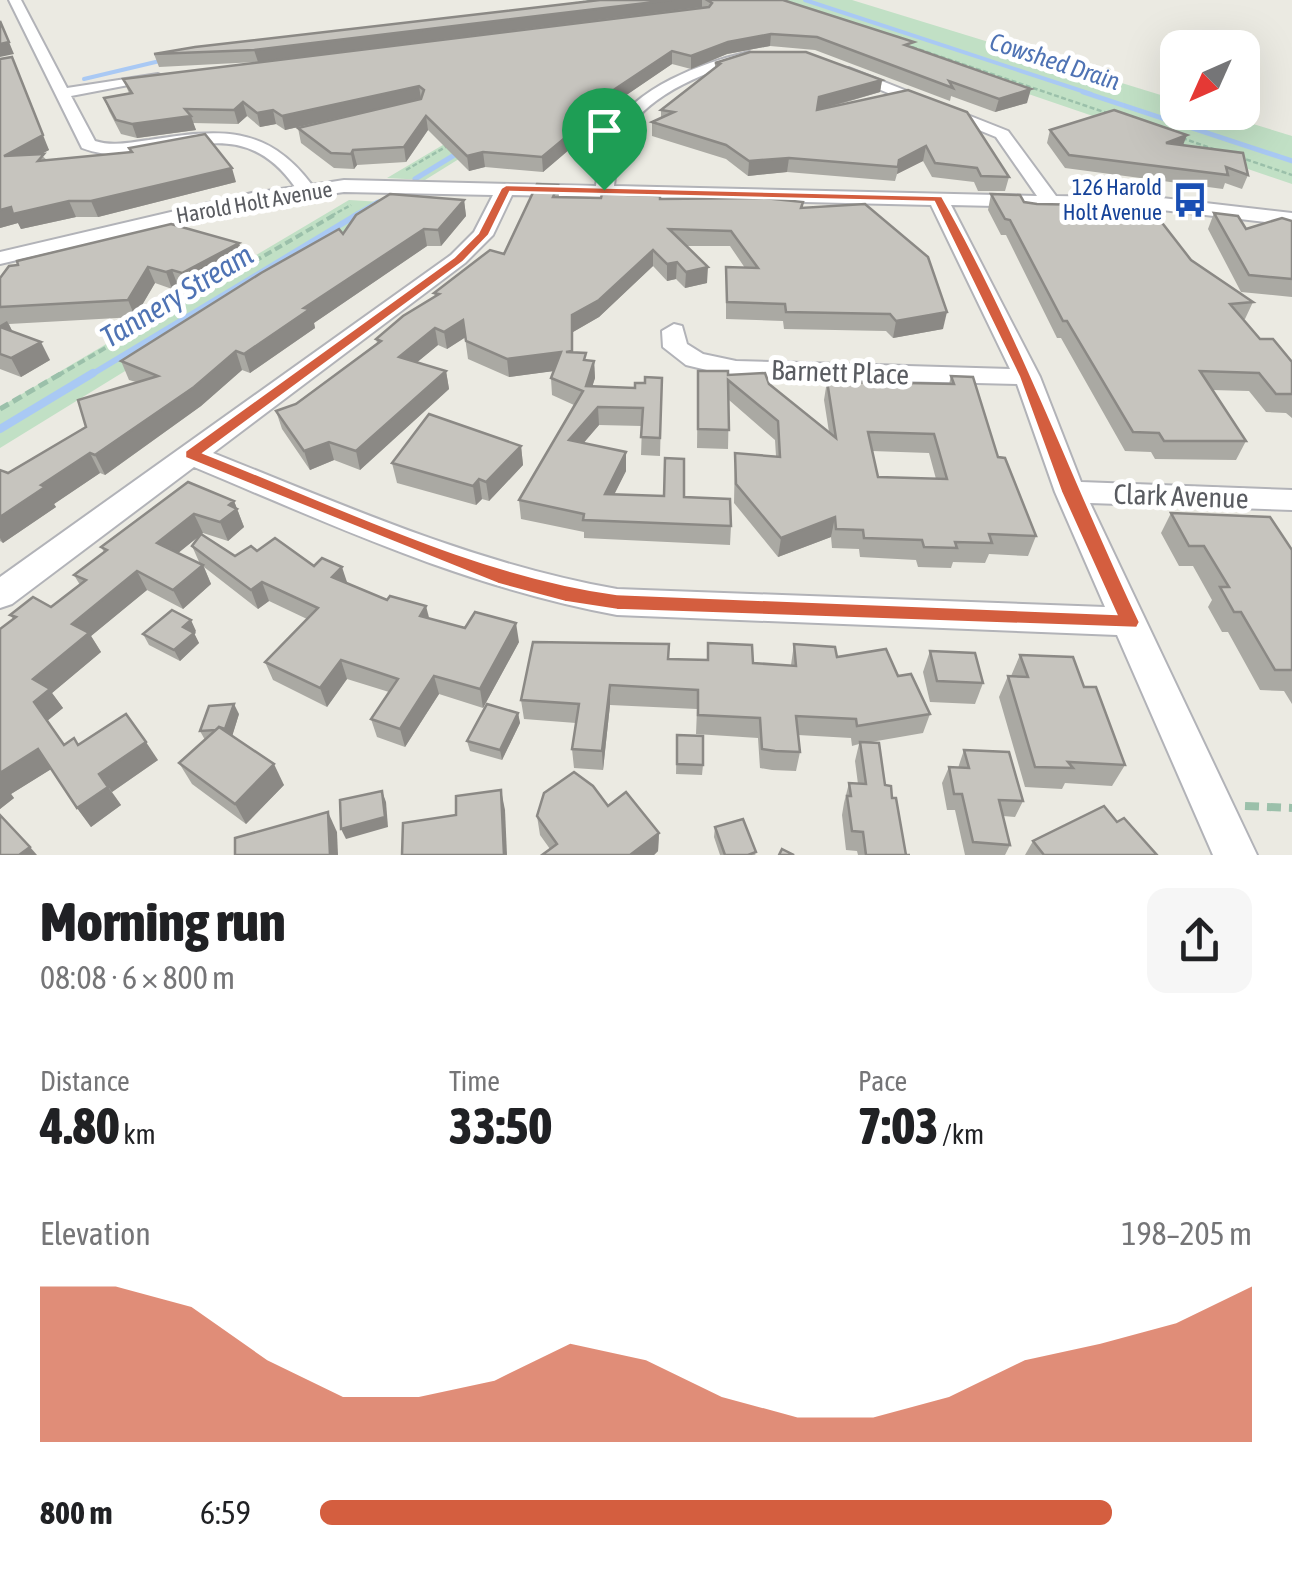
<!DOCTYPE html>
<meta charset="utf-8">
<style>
:root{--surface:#fff;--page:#f6f6f6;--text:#202124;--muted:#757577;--accent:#d45e3f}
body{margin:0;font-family:"Asap Condensed",sans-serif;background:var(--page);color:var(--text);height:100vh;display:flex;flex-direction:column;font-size:38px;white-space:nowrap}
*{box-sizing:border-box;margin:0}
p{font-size:32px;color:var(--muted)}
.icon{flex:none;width:55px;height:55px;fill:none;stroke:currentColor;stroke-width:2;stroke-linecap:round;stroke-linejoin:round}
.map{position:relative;height:855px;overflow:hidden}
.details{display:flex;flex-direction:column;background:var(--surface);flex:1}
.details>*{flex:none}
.needle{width:65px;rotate:225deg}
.controls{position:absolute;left:1160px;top:30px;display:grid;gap:20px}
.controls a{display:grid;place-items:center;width:100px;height:100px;border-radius:20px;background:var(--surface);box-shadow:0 10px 40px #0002;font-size:50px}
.pin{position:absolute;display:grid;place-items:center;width:85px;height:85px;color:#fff;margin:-102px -42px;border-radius:50% 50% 50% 0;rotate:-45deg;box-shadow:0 0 10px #0007}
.pin .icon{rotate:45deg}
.round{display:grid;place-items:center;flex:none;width:105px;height:105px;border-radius:20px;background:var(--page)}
.head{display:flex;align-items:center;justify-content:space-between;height:170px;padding:0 40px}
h1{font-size:55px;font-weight:800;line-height:75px}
.metrics{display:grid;grid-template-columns:repeat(3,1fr);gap:15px;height:170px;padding:10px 40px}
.metrics div{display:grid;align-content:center}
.metrics b{font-size:50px;font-weight:800}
.metrics small{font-size:28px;font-weight:400}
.metrics p{font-size:28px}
.chart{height:280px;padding:20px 40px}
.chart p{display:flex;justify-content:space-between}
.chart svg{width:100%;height:180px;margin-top:10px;fill:var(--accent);opacity:.7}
ul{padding:0 40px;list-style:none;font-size:32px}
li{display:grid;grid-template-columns:160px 120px 1fr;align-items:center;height:75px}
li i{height:25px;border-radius:12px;background:var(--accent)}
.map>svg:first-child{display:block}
</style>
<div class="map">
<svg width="1292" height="855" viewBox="0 0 1292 855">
<rect width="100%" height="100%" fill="#ebeae2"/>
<g fill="#c1e0c5">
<polygon points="753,0 852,0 1177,100 1178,112 1217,113 1292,136 1292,184"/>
<polygon points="607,48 617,61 425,180 387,178"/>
<polygon points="349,200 398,203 0,448 0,407"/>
</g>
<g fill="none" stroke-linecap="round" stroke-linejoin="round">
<g stroke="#a9c9f4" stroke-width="4">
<polyline points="805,0 1091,94"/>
<polyline points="84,79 164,60"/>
</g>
<g stroke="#a9c9f4" stroke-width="5">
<polyline points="1083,92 1292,161"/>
<polyline points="415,179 461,151"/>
<polyline points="354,216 378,202"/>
</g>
<polyline stroke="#a9c9f4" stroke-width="6" points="89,376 358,214"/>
<polyline stroke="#a9c9f4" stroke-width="8" points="0,429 93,373"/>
<defs>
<path id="street" d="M9,0h12l46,88 91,-14 7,4 -94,18 24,45c18,6 36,1 54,-1 70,-11 117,-16 163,45l32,-5 252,6c2,-18 5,-37 14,-53 25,-46 91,-70 139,-81l7,4 -2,3c-43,10 -104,33 -128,74 -9,15 -10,36 -12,53l423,10 -41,-59 -152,-62v-6l5,-1 159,63 48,65 106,2 130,15v12l-130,-15 -211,-5 89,172 41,105 211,8v20l-202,-7 167,352h-44l-96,-220 -500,-20c-149,-27 -284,-90 -423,-148l-182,137 -12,4v-31l451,-322 23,-23 19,-37 -149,-3 -92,13 -252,59v-12l252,-59 43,-6c-63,-89 -136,-10 -213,-39zM512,195l419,10 79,164 -274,-8 -33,-7 -16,-10 -5,-18 -8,-2 -12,7 1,16 23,18 50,12 281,7 38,108 50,115 -488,-18c-142,-25 -271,-83 -404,-136l252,-190 28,-28z"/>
</defs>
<use href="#street" stroke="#b2b3b8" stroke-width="4"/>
<g stroke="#9bc0aa" stroke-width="2.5" stroke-dasharray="5 2.5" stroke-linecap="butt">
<polyline points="557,6 597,0"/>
<polyline points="912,47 1110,114"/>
<polyline points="1182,138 1219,151"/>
<polyline points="1239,157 1292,175"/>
<polyline points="406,170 449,145"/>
<polyline points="331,216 351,205"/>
</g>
<polyline stroke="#9bc0aa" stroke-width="4" stroke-dasharray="8 4" stroke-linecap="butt" points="57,376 336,214"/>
<polyline stroke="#9bc0aa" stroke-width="5" stroke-dasharray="10 5" stroke-linecap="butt" points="0,409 62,373"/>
<polyline stroke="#9bc0aa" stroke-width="8" stroke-dasharray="14 8" stroke-linecap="butt" points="1245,806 1292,808"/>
<use href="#street" fill="#fff" fill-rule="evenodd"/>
</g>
<g fill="#aaa9a3" fill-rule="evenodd">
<polygon points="600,0 783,0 913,48 1027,103 995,112 951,96 950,101 815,50 770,46 727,54 691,69 672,64 597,115 590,114 584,137 543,172 485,167 469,171 428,130 406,162 357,165 354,169 334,168 301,143 298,128 378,109 285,130 276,124 260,127 247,116 238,124 193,123 196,130 137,138 121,134 109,111 104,98 129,93 123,79 703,8 258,62 159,67 154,54"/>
<polygon points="0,59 49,150 40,154 47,160 131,153 129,148 236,182 98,217 76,217 21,229 18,223 0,228"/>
<polygon points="715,63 882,80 880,92 827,108 1009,177 1005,191 978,191 974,182 932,177 923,161 897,174 895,181 787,172 748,176 726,159 652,136 652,122 661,119 661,110 715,68"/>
<polygon points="1050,130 1183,145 1248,175 1242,189 1225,183 1223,189 1065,168 1047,143"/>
<polygon points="558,185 559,197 803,202 802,208 943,329 893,338 886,331 784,329 783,321 726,319 726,267 745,268 730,246 686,246 707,283 685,288 676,279 667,281 653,266 599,317 573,332 573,352 587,360 594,361 595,378 592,386 635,388 662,378 660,456 641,455 642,426 599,425 583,443 626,471 614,494 684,497 731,526 730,545 584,538 584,532 521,519 519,500 574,405 552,395 551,378 553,371 509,377 468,359 465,337 447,349 438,345 417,362 446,371 449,389 360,470 334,460 310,470 282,429 276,411 296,404 377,343 376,339 435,297 434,293 504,254"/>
<polygon points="991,194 1024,202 1191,260 1253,302 1245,319 1243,319 1260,339 1292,362 1292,418 1286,413 1266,412 1249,391 1212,390 1246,441 1236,460 1155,459 1151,452 1125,451 1061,338 1057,338 1006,235 1001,235 988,210"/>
<polygon points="464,200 466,216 441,246 427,246 314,323 315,328 250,373 242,370 201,406 105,475 100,473 54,504 56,507 3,543 0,541 0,470 8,473 86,427 136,382 129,380 121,361 343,234"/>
<polygon points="1214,213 1246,229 1292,221 1292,297 1241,292 1208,229"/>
<polygon points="244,258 188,289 178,286 172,289 155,283 135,317 9,324 12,331 50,360 21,377 0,369 0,278"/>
<path d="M879,369l30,14 40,1 2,-8 47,81 38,79 -8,20 -39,-2 -4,9 -32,-1 -2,6 -33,-1 -2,-7 -56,-3 -1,-8 -27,-1 -1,-11 -53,20 -44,-54 1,-50 41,3 -1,-16 -46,-40 -1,49 -31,-1 1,-77 71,13 60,48 -5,-32 3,-19 46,2 2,-7h3zM872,451l57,2 7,26 -58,-2z"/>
<polygon points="521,446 523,465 489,501 482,499 476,505 397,483 392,463"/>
<path d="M188,482l46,19 10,26 -16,14 -25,-8 -2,1 34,22 22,-5 57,15 33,18 82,34 90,24 -36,66 -44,-14 -34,53 -28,-10 -6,-18 18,-27 -42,-13 -20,28 -54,-27 -8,-18 42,-43 -38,-18 -11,8 -54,-42 7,17 -28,25 -36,-19 -56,46 10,16 -49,41 11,15 -16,13 17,24 15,-1 79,16 -46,32 9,13 -30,22 -14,-19 -26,-39 -40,25 3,4 -14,11v-180l13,-10 -3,-4 41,-8 29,-22 -6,-10 30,-23 -3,-5zM201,534l-9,12 8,18 -22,-11z"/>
<polygon points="1171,513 1292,550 1292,704 1284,691 1260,690 1228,632 1222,632 1208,607 1212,600 1193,566 1179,566 1161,533"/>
<polygon points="196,631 194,633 199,643 180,661 149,645 143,634"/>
<polygon points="708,643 753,663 791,665 794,644 898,676 930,714 923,733 871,742 885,785 892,798 906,855 910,855 858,855 857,851 846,850 842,815 844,803 849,783 858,784 855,761 859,744 852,746 851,738 798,735 800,752 796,771 772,770 760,768 758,738 696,734 697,709 610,705 603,770 574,768 572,749 576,723 524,719 521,700 668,659 707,660"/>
<polygon points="930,651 983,683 975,704 930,702 923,672"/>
<polygon points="1020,655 1084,687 1125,765 1112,786 1065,783 1062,789 1025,787 999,697 1008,676 1011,676"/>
<polygon points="518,713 520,723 502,760 470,751 467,741"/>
<polygon points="239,714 232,736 284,785 246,824 192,784 179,763 205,740 200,731"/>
<polygon points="677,735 703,765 702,775 676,774"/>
<polygon points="964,750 1023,801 1015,817 1003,816 1010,845 1005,855 965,855 955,810 947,810 942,783 949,767 958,768"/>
<polygon points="608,806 659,833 658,851 654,855 542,855 550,849 540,835 537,816"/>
<polygon points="1117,822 1157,855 1025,855 1033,841"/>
<polygon points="715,827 756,855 720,855 714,837"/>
</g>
<g fill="#8b8985">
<polygon points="671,0 702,0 702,7 258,62 254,50"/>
<polygon points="771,34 770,46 727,54 691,69 691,56 728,42"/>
<polygon points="9,42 14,54 0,57 0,44"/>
<polygon points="672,51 672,64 597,115 597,101"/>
<polygon points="12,57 49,150 11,171 4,156"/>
<polygon points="882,80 880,92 817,110 819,97"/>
<polygon points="419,86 421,99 285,130 282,116"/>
<polygon points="1031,89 1027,103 995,112 999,99"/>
<polygon points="590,100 590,114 584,137 543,172 542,157"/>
<polygon points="243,102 247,116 238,124 234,110"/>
<polygon points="273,110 276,124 260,127 257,113"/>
<polygon points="191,116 196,130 137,138 132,124"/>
<polygon points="426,116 428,130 406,162 404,147"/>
<polygon points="1187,135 1182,148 1166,143"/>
<polygon points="926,146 923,161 897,174 899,160"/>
<polygon points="353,150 357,165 354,169 351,154"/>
<polygon points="483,152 485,167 469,171 467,156"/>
<polygon points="789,158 787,172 748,176 749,161"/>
<polygon points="232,168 236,182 98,217 91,201"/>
<polygon points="464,200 466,216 441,246 438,230"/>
<polygon points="69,201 76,217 21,229 18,223 0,228 0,210 11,207"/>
<polygon points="424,229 427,246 314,323 315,328 250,373 244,354 304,308"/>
<polygon points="239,243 244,258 188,289 182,273"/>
<polygon points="653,250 653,266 599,317 573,332 573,368 566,352 572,315"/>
<polygon points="677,262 676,279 667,281 667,264"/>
<polygon points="148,267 155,283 135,317 128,300"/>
<polygon points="708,267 707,283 685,288 686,272"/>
<polygon points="172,270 178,286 172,289 166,272"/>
<polygon points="947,312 943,329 893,338 896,321"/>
<polygon points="463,320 466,337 447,349 444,332"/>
<polygon points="7,321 17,340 0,329 0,325"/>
<polygon points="435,328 438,345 403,374 399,357"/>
<polygon points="41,342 50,360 21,377 11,358"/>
<polygon points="236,351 242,370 201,406 105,475 95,455"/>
<polygon points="561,352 562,370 509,377 507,359"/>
<polygon points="594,361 595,378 587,404 586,386"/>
<polygon points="446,371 449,389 360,470 356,451"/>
<polygon points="598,407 599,425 570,459 569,440"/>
<polygon points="329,442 334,460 310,470 304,451"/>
<polygon points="521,446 523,465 489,501 486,482"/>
<polygon points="626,452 626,471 605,513 605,494"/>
<polygon points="90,453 100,473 54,504 56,507 3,543 0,538 0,517 41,485"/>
<polygon points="479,479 482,499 476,505 473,486"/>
<polygon points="234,501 244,527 228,541 220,522 229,505"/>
<polygon points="194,514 203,533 167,562 157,543"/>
<polygon points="835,517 831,537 778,557 781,538"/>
<polygon points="203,565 211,584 183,609 173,590"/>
<polygon points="342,567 348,585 332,577"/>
<polygon points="137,571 147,590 91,636 101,652 52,693 63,708 47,721 34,702 33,679 72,624"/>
<polygon points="262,582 269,601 258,609 251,590"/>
<polygon points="426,606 431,625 420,616"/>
<polygon points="191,620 196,631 194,633 199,643 180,661 174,650 183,627"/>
<polygon points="516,623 519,642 483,708 480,689"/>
<polygon points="341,660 347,679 327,707 320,688"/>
<polygon points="434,676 439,694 405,747 400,729"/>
<polygon points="610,685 610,705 603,770 602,751"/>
<polygon points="234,704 239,714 231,740 225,729"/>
<polygon points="518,713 520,723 502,760 500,750"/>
<polygon points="146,742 158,760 112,792 99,774"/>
<polygon points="38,749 53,768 11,794 14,798 0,809 0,773"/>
<polygon points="274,764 284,785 246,824 235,804"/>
<polygon points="108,787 121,805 91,827 77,808"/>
<polygon points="501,790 505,810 507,855 504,855"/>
<polygon points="382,791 386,802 388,827 346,839 341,829"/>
<polygon points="328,812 337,832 338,855 330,855"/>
<polygon points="659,833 658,851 654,855 630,855"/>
<polygon points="30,847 37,855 19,855"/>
</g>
<g fill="#c6c4be" stroke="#8b8985" stroke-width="2.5" fill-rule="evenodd">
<polygon points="600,0 671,0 254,50 154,54 195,47"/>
<polygon points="707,0 783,0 914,42 905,45 1031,89 999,99 949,81 953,88 817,37 771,34 728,42 691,56 672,51 597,101 590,100 583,123 542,157 483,152 467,156 426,116 404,147 353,150 351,154 331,153 298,128 421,99 424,90 419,86 282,116 273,110 257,113 243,102 234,110 185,109 191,116 132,124 116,120 104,98 132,93 123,79 709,7 712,3"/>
<polygon points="0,21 9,42 0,44"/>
<polygon points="750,52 806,52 882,80 819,97 817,110 908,90 967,112 1009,177 981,176 977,168 935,163 926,146 899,160 898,167 789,158 749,161 726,145 652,122 674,112 661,110 720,64 715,63"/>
<polygon points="12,57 43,135 4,156 44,154 38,161 132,152 129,148 205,134 232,168 91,201 69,201 13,214 11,207 0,210 0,59"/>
<polygon points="1114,110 1187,135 1166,143 1243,153 1248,175 1226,167 1228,175 1069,155 1050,130"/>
<polygon points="537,184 558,185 553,197 601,198 602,194 660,196 660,199 764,198 803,202 801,208 865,204 928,257 947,312 896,321 890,314 786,312 785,304 727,302 726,267 758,268 731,231 669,229 708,267 686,272 677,262 667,264 653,250 599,300 572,315 572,351 566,352 586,353 584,360 594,361 586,386 635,388 635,383 645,383 645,377 662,378 660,438 641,437 643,408 598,407 569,440 626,452 605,494 664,496 665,458 684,459 684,497 730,499 731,526 583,520 584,514 519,500 583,391 551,378 561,352 507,359 466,341 463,320 444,332 435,328 399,357 446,371 356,451 329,442 304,451 276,411 296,404 381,341 376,339 403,316 439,294 434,293 490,250 504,254"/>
<polygon points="390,194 464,200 438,230 424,229 304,308 310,309 244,354 236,351 194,387 95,455 90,453 41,485 45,487 0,517 0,470 8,473 86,427 78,400 158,376 121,361 261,273 339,229 343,234 356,215"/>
<polygon points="991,194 1020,195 1024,202 1037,204 1149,206 1191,260 1253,302 1230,304 1260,339 1273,339 1292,362 1292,394 1276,394 1259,373 1200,371 1246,441 1164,441 1159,433 1133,432 1067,321 1063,321 1010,220 1005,219"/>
<polygon points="1214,213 1238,216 1246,229 1282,218 1292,221 1292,279 1249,275"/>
<polygon points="171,224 239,243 182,273 172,270 166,272 148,267 128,300 0,307 0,278 9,266 18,265 17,261"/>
<polygon points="0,327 41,342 11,358 0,354"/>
<path d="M879,369l26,1 4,13 45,1 -3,-8 22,1 25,80 7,1 31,78 -47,-2 3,9 -37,-1 2,6 -33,-1 -2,-7 -58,-2 -1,-8 -27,-1 -1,-12 -54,21 -45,-54 -1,-31 45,4 -2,-36 -50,-41 1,50 -31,-1v-58h30v4l37,-2 4,11 67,54 -9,-57 50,2 -2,-7h6zM868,432l66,2 13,45 -69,-2z"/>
<polygon points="429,414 521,446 486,482 479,479 473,486 392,463"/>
<polygon points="188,482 234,501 229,505 237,509 220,522 194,514 157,543 203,565 173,590 137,571 72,624 89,633 33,679 50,689 34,702 64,745 74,738 78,745 126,714 146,742 99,774 108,787 77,808 38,749 0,773 0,629 16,617 10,615 33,597 51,607 86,580 74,575 107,550 101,547"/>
<polygon points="1171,513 1270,517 1292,550 1292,670 1275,670 1241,612 1234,612 1220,587 1229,587 1204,546 1189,546"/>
<polygon points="201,534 235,556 251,546 257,551 275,538 314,566 322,558 342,567 332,577 387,600 390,596 426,606 420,616 465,628 475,612 516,623 480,689 434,676 400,729 371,719 398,679 341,660 320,688 265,662 318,608 262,582 251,590 192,546"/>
<polygon points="172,610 191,620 183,627 194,633 174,650 143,634"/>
<polygon points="533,642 669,644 668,659 708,660 708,643 752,645 753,663 796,666 794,644 835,647 837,657 886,649 898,676 911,674 930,714 857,726 856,719 796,716 800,752 775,751 762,749 760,718 698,715 698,690 610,685 602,751 572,749 579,704 521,700"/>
<polygon points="930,651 975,653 983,683 937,681"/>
<polygon points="1020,655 1073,657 1084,687 1096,687 1125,765 1068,762 1073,768 1035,767 1008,676 1028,677"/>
<polygon points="234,704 225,729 219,727 216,730 200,731 209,706"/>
<polygon points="487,704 518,713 500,750 467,741"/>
<polygon points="219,727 274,764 235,804 179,763"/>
<polygon points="677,735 703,736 703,765 677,764"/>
<polygon points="860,742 879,743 885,785 891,786 892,798 896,798 906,855 910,855 866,855 863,832 852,831 847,796 851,796 849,783 866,784"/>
<polygon points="964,750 1009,752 1023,801 999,800 1010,845 973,842 962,794 954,794 949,767 969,768"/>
<polygon points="574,772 593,786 608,806 626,792 659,833 630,855 542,855 557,844 537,816 544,793"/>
<polygon points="501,790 504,855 402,855 403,823 456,815 456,796"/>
<polygon points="382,791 385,817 341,829 340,800"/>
<polygon points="1104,806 1117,822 1124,818 1157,855 1044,855 1033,841"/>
<polygon points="328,812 330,855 235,855 235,838"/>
<polygon points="0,815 30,847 19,855 0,855"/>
<polygon points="743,819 756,852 748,855 725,855 715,827"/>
<polygon points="782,849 794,855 779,855"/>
</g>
<path fill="#d45e3f" stroke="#fff" stroke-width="2.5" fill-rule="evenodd" d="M506,185l436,11c78,137 131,285 198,426l-3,6 -520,-18 -52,-8 -67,-18 -313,-126v-7l269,-194 24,-24 23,-45zM510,192l424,10 85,175 42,115 55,122 -499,-20c-138,-18 -283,-90 -413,-141l259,-191 26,-27z"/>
<defs>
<symbol id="bus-bare" viewBox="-9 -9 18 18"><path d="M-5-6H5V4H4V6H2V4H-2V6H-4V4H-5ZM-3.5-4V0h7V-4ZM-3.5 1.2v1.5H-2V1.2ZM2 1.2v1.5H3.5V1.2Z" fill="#1a4fb4" stroke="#fff" stroke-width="2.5" paint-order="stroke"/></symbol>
</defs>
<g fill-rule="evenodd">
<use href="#bus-bare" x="1165" y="175" width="50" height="50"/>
</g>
<g text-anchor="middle" stroke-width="10" stroke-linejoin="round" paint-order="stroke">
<g font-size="22" fill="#164399" stroke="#fff" text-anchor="end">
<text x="1162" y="195">126 Harold<tspan x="1162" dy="25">Holt Avenue</tspan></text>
</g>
<g font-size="22" fill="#5a5c61" stroke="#fff">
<text transform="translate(254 202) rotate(-10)" y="8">Harold Holt Avenue</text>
</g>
<g font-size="25" font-style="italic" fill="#4f73b4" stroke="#fff">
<text transform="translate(1055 61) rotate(18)" y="9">Cowshed Drain</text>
</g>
<g font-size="28" fill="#5a5c61" stroke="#fff">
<text transform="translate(840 372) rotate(2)" y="10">Barnett Place</text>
<text transform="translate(1181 496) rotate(2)" y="10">Clark Avenue</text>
</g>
<g font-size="30" font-style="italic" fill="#4f73b4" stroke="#fff">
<text transform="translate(177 296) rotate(-31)" y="10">Tannery Stream</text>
</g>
</g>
</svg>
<div class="controls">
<a><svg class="needle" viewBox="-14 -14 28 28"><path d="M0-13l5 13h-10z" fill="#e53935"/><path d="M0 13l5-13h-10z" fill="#757577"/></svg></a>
</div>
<div class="pin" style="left:604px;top:190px;background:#1e9e55"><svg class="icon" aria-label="arrive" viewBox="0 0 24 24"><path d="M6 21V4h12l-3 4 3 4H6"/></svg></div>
</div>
<section class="details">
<div class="head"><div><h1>Morning run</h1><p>08:08 · 6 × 800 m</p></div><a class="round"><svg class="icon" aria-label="share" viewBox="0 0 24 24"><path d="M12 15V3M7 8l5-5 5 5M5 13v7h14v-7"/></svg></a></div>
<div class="metrics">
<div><p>Distance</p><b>4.80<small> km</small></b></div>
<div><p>Time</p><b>33:50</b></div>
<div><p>Pace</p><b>7:03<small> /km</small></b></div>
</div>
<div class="chart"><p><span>Elevation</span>198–205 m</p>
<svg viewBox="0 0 160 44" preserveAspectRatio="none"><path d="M0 44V6L10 6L20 11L30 24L40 33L50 33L60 29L70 20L80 24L90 33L100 38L110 38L120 33L130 24L140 20L150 15L160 6V44z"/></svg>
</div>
<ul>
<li><b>800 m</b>6:59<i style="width:85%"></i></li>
</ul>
</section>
